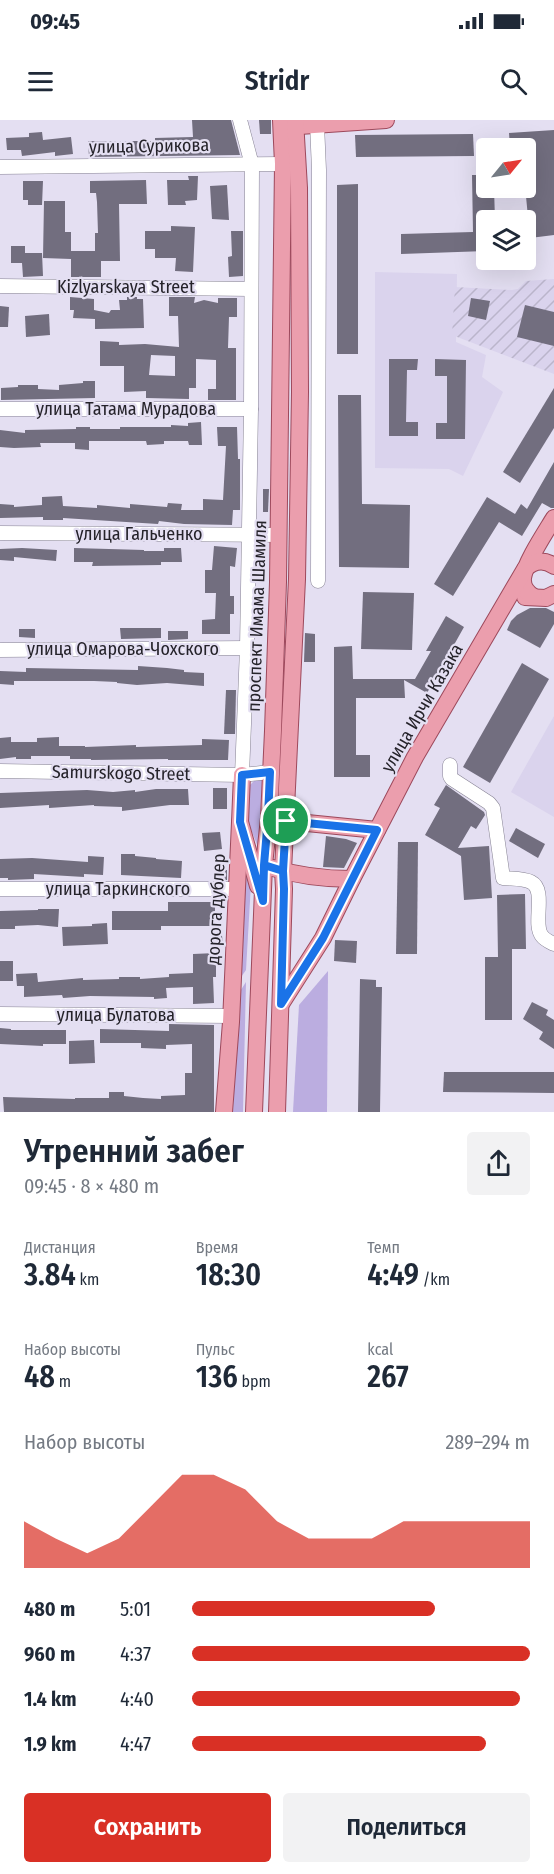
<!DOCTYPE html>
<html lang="ru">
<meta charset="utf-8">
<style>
:root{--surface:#fff;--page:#f2f2f3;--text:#1f2937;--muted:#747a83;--accent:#d93025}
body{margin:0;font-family:"Fira Sans Condensed",sans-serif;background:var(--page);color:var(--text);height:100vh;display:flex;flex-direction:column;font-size:22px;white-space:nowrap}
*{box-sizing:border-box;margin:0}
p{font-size:20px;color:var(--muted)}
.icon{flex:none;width:33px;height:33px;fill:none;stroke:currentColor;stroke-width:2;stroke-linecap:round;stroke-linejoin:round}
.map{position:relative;height:992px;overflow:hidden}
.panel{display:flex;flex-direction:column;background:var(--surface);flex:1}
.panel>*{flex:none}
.needle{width:39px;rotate:60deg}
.controls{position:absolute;left:476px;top:18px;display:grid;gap:12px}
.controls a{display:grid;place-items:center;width:60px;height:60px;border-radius:6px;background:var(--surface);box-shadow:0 6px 24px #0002;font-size:30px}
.pin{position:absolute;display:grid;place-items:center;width:51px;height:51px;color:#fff;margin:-26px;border:3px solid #fff;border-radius:50%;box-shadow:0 2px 6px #0007}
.round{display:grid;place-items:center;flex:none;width:63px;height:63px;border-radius:6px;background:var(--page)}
.head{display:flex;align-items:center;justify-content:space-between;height:102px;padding:0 24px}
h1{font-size:33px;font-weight:600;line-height:45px}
.metrics{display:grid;grid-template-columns:repeat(3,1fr);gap:9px;height:102px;padding:6px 24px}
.metrics div{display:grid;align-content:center}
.metrics b{font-size:30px;font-weight:600}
.metrics small{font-size:16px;font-weight:400}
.metrics p{font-size:16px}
.chart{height:168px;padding:12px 24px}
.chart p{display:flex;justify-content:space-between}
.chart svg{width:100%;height:108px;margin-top:6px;fill:var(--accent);opacity:.7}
.primary-button{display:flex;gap:12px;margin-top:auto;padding:12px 24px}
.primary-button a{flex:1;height:69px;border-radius:6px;background:var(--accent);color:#fff;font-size:24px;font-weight:600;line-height:69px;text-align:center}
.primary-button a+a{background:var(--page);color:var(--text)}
ul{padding:0 24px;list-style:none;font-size:20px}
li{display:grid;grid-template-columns:96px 72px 1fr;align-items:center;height:45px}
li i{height:15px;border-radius:8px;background:var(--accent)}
.status{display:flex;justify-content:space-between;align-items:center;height:42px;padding:0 30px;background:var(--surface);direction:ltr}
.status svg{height:16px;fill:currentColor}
header{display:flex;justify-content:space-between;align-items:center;height:78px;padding:0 24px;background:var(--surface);font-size:27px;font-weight:600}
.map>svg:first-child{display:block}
</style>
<div class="status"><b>09:45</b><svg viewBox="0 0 49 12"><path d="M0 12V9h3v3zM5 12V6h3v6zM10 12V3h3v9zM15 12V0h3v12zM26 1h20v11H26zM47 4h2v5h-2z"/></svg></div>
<header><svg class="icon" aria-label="menu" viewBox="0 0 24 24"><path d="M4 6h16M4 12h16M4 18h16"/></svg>Stridr<svg class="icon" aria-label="search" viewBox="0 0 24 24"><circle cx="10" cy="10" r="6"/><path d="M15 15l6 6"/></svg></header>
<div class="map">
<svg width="554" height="992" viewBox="0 0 554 992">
<defs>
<pattern id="industrial-furrows" width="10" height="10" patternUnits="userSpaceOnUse" patternTransform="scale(1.5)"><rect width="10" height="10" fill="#dad3ed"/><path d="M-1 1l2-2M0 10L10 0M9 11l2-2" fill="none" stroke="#bbb5cb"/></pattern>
</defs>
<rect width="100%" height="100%" fill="#e4dff2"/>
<g fill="#dad3ed">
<polygon points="375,152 457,154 456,222 486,235 482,257 503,272 463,356 449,349 375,348"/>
<polygon points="554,596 554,697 511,672"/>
</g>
<polygon fill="url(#industrial-furrows)" points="554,159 554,254 452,215 455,167 512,170 518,169 526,161"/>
<g fill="#bbade0">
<polygon points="256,659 263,659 258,727 247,700 246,669"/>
<polygon points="247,736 252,746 246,850 239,860"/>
<polygon points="328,851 327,992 293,992 299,885"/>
<polygon points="246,862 243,992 233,992 237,876"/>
</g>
<g fill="#726e7f" fill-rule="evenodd">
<polygon points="192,0 231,0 240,35 89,37 88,21 155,21 155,18 193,17"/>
<polygon points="259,0 271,0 271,14 260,14"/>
<polygon points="554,10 554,115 530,118 525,66 525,28 510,28 509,13"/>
<polygon points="42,12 43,20 71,17 73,34 55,36 55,32 22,36 21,30 7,30 6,18 29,17 29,13"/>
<polygon points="473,14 474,36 356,37 355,15"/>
<polygon points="472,55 486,55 486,68 494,68 495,100 486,100 486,131 401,134 401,114 473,112"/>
<polygon points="188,56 198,56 197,80 185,81 186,85 168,85 167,60 189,60"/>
<polygon points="146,60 147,84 119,84 120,141 101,141 101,157 71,157 71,139 43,138 44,81 65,81 65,112 71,112 71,131 95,131 95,113 98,113 97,82 96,73 90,73 90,61"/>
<polygon points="23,61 43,61 42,85 28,85 28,80 23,80"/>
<polygon points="358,64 358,234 337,234 337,65"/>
<polygon points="227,65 229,100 212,99 210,66"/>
<polygon points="171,106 195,107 193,152 175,151 176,138 155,138 155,129 145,129 145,111 171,111"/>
<polygon points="231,111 243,111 243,156 229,157 228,137 232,136"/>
<polygon points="11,126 25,126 25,133 42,133 43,156 23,157 22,143 11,143"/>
<polygon points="70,177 94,179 94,190 109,193 111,190 120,190 119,180 127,180 127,177 137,177 137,179 143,179 144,208 95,209 95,199 73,198 74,190 70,190"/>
<path d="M169,177h26l-1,6 10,-3 14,3v-5h19v19h-8l-1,31h8v52h-28v-11h8v-29l-20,-1v29h-7v11l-43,-1v-7l-22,1v-26h-24v-25l19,1v3l26,-1 34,3 -1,-31h-9zM151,235l24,1v20l-26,-1z"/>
<polygon points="471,178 490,181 486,200 468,196"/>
<polygon points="525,185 554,192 554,226 517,217"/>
<polygon points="0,186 9,187 8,207 0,207"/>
<polygon points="49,194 50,215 26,217 25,196"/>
<polygon points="389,239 418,239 417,250 407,250 406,302 418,302 418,316 389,316"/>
<polygon points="435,239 466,240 465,319 436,319 436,303 447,303 447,256 435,256"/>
<polygon points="83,261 95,261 95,278 1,280 1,268 18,267 18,265 38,265 38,269 59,270 59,265 83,263"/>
<polygon points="554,268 554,308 520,363 503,352"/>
<polygon points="338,275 361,275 362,384 410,385 409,448 339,447"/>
<polygon points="201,302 202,325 189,325 188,321 164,321 164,324 147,325 146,321 89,321 89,330 75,329 75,323 40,323 41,327 14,328 0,327 0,310 25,313 25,310 76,309 76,307 90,307 90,309 120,309 120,307 171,307 171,305 188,306 188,303"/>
<polygon points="217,307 237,307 238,339 240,339 240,390 233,390 232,405 184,404 159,401 158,404 63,398 63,400 43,400 43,397 0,398 0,384 14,385 14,387 42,385 42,377 62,376 63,386 97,388 97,385 130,388 130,384 167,387 168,383 182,384 181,390 203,390 203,379 223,380 226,326 218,326"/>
<polygon points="554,342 554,388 551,388 542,383 522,416 499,402 453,476 434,464 487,377 515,394 521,384 527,389"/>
<polygon points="263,369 269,369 268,392 263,392"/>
<polygon points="214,426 237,428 235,447 230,446 230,476 234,476 234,494 230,494 230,514 202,514 202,500 215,499 216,473 205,473 205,450 212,450"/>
<polygon points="22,428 57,430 56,441 14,437 14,441 0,440 0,429"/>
<polygon points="74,428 144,430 144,431 164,431 164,428 181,428 182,442 161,442 161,445 92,446 93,442 74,442"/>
<polygon points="363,472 414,473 412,530 361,529"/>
<polygon points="530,488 546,488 554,492 554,504 540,528 507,510 511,501 517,495"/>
<polygon points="446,496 464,507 427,573 404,560 405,578 356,578 356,635 370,635 370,657 334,657 334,527 352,526 353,559 415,559 431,531 426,531"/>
<polygon points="120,508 161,508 161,518 121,519"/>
<polygon points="19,509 35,509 35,518 19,517"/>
<polygon points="168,511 188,511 188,519 168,520"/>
<polygon points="305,513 315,514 315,542 304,542"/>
<polygon points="522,543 549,559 490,663 463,647"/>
<polygon points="138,546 167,548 184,550 184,552 204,553 204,566 167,563 137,565 117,563 117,562 94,561 14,561 14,565 0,564 0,551 26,552 26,548 138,550"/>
<polygon points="226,570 236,570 235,614 224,614"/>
<polygon points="11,617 11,622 37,622 37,618 59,617 59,626 85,626 85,627 136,625 136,627 202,625 202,619 229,620 228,640 168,640 168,639 91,640 91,639 70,639 70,636 31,636 31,639 16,639 16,637 0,639 0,618"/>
<polygon points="446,665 484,692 485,695 476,709 471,706 458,728 489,726 492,778 464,780 461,736 425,715 440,688 434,685"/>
<rect x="213" y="668" width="14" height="21"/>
<polygon points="156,669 188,669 189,685 170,685 122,691 122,687 94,686 94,685 49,688 49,685 0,688 0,673 87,670 113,672 135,670 135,672"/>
<polygon points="516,708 545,724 538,738 509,721"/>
<polygon points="220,712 222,729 204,731 202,713"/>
<polygon points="326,716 346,719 357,723 344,748 323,747"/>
<polygon points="398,722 418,722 417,834 396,834"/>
<polygon points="121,734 135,734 135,736 156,738 156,739 182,741 181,758 121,755"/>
<polygon points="88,736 104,737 103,755 84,754 84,757 34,754 34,759 8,760 8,758 0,758 0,739 32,738 88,742"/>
<rect x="218" y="750" width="9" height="10"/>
<polygon points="525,774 526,829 512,829 512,900 485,900 485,837 498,837 497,775"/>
<polygon points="168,782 215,782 215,806 161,806 161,810 112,810 112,791 168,791"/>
<polygon points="38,789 59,789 58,807 38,805 15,806 15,809 0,809 0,791 38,790"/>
<polygon points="107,803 108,824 63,826 62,807 92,806 92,804"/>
<polygon points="221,808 223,824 213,825 211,809"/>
<polygon points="335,820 357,821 356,843 334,841"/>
<polygon points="216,833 216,857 213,857 214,883 193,884 193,867 166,868 167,878 154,879 154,877 90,876 63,878 62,875 24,877 24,866 17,866 16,854 37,853 38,862 83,858 83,860 119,859 119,857 140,857 140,859 169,857 169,854 193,853 193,834"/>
<rect x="0" y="841" width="13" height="20"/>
<polygon points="360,859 376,860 376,867 382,867 380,992 358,992"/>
<polygon points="532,882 548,890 546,895 554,900 554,929 539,919 543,912 523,899"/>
<polygon points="169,904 214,905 214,992 4,992 3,977 75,979 75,978 109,978 109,972 124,972 124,976 143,978 161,979 161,976 185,975 185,953 192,953 192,924 166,925 166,929 141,928 141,923 100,923 100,909 169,911"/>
<polygon points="0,908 11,909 11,910 66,910 66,924 43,924 43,926 0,924"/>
<polygon points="94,920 95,943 69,944 69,921"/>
<polygon points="444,952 554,952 554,973 443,972"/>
</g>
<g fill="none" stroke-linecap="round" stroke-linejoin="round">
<defs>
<g id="minor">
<polyline points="240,0 252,45 251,289 247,528 242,655"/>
<polyline points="317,4 319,50 318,461"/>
<polyline points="0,47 283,44"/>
<polyline points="0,166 251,169"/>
<polyline points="0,289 251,289"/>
<polyline points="0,413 279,415"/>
<polyline points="0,530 247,528"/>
<path d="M450,645v11l2,3 37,24 4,5 10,70c9,1 20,0 28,4 16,8 1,42 11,54 3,4 8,6 12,8"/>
<polyline points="0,651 242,655 270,652"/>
<polyline points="0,769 237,769"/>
<polyline points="0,894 231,896"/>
</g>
<g id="major">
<polyline points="285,7 386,0"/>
<polyline points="525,477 546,478 554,474"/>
<path d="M534,477c-7,-4 -12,-10 -11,-19 2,-15 22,-45 31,-60"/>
<polyline points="242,655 240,702 258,766"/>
<polyline points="287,701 377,710"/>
<path d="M273,748c26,8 52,11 79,11"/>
<path d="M281,884l42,-66 29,-59 63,-122 110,-188c9,-9 19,-10 29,-3"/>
<polyline points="224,992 231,902 240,702"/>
<polyline points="254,992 264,745 269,698 273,611 278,462 283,44 281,0"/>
<polyline points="277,992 284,769 283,751 297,459 300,272 299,68 295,0"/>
</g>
</defs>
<use href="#minor" stroke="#868293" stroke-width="15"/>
<use href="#major" stroke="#9d495c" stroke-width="18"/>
<use href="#minor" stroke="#fff" stroke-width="14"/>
<use href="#major" stroke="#eb9ead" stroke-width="16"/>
</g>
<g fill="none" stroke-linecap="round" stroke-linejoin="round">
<defs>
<polyline id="route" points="286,701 283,751 264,745 263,781 240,702 242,655 270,652 268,698 264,745 283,751 284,769 281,884 323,818 377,710 286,701"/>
</defs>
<use href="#route" stroke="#fff" stroke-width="12"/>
<use href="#route" stroke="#1a73e8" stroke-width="8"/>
</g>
<g text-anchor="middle" stroke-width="4.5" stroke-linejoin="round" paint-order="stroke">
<g font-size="18" fill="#25232a" stroke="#e4dff2">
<text transform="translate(149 26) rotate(-1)" y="6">улица Сурикова</text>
<text x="126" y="173">Kizlyarskaya Street</text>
<text x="126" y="295">улица Татама Мурадова</text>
<text x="139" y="420">улица Гальченко</text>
<text transform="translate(257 496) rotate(-88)" y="6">проспект Имама Шамиля</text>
<text x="123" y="535">улица Омарова-Чохского</text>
<text transform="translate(422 588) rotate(-60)" y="6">улица Ирчи Казака</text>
<text transform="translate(121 653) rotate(1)" y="6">Samurskogo Street</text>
<text x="118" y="775">улица Таркинского</text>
<text transform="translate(216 789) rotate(-87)" y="6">дорога дублер</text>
<text x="116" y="901">улица Булатова</text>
</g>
</g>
</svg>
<div class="controls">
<a><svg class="needle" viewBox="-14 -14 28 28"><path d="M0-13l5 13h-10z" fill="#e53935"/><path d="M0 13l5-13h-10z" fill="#747a83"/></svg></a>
<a><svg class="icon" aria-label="layers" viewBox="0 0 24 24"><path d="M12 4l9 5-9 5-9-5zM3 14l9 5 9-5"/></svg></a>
</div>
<div class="pin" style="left:286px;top:701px;background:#1e9e55"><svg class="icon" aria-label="arrive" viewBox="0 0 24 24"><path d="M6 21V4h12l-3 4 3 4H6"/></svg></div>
</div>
<section class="panel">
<div class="head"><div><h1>Утренний забег</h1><p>09:45 · 8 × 480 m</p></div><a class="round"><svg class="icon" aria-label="share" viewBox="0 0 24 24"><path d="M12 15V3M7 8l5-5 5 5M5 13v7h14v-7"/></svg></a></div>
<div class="metrics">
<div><p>Дистанция</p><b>3.84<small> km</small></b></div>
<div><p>Время</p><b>18:30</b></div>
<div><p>Темп</p><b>4:49<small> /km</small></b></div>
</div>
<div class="metrics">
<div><p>Набор высоты</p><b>48<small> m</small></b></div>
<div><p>Пульс</p><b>136<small> bpm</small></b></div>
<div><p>kcal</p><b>267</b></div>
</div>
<div class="chart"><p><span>Набор высоты</span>289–294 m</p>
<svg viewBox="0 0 160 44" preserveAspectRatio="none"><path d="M0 44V25L10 32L20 38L30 32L40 19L50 6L60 6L70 12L80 25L90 32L100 32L110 32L120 25L130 25L140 25L150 25L160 25V44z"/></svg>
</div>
<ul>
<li><b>480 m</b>5:01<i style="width:72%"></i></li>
<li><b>960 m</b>4:37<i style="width:100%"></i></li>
<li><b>1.4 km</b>4:40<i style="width:97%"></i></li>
<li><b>1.9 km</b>4:47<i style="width:87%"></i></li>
</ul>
<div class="primary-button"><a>Сохранить</a><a>Поделиться</a></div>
</section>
